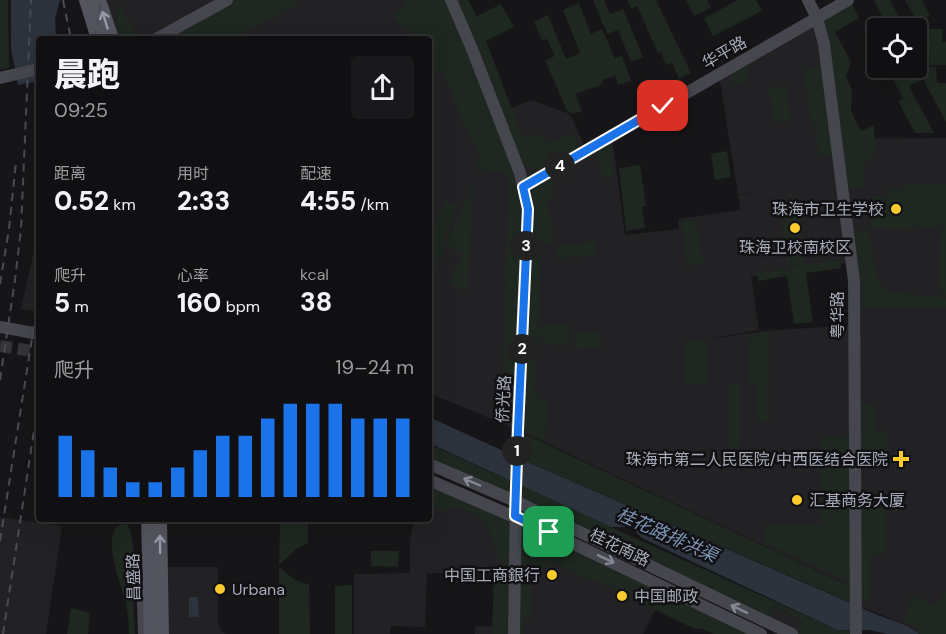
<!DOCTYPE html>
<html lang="zh">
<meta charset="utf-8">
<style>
:root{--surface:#101012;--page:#19191b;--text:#f1f3f6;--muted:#9c9d9f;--line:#303032;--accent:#1a73e8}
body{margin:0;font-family:"DM Sans","Noto Sans SC",sans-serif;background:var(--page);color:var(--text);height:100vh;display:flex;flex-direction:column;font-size:22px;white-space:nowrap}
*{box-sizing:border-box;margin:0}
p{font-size:20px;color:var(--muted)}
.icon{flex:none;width:33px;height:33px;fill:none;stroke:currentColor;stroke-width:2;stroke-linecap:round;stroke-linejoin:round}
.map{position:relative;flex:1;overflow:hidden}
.drawer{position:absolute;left:36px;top:36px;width:396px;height:486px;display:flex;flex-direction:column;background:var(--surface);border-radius:6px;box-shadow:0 6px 24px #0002,0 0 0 2px var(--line)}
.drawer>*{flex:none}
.controls{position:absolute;left:867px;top:18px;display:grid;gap:12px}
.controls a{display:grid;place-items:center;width:60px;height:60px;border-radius:6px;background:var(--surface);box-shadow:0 6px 24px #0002,0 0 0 2px var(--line);font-size:30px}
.pin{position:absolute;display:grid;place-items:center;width:51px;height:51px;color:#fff;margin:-26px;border-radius:12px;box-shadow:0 3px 9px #0006}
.km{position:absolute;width:30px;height:30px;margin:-15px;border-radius:50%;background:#222;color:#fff;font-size:16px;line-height:30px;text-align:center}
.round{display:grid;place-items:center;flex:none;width:63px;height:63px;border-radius:6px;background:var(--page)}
.overview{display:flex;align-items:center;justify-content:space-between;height:102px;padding:0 18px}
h1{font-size:33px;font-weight:800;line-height:45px}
.metrics{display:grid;grid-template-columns:repeat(3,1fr);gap:9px;height:102px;padding:6px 18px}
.metrics div{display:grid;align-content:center}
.metrics b{font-size:26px;font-weight:800}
.metrics small{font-size:16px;font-weight:400}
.metrics p{font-size:16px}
.chart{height:168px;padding:12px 18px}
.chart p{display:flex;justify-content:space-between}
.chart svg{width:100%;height:108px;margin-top:6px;stroke:var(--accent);stroke-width:6}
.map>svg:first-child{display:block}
</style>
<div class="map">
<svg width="946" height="634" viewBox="0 0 946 634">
<rect width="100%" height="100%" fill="#161618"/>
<g fill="#222225">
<polygon points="103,0 451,0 472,49 497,114 531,100 570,114 587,151 612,136 625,235 679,229 678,219 740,210 738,195 752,192 738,194 719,75 816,19 823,44 851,262 751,276 759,330 707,339 765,331 854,325 854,280 836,139 946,138 946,634 919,634 912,628 904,624 857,605 857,589 518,430 429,393 429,39 112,39 102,6"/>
<polygon points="39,228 39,312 21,309"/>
<polygon points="429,480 666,588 643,634 475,634 475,626 514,627 515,573 427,573 425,627 391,626 390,634 354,634 354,574 410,573 410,540 414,519 429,519"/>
<polygon points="0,517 62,526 46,634 0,634"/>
<polygon points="161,567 218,567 218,622 221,630 225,634 169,634 168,616"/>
<polygon points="773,607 803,621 798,634 766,622"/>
</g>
<g fill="#1e2720">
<polygon points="0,0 8,0 9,68 0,70"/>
<polygon points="232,0 303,0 235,39 162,39"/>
<path d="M406,0h44l77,209 -10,210 -15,-6 6,-240 -33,-4 5,-10 -38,-87 -13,5v-38h-15c-3,-9 -10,-14 -19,-17l-1,-8 5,-4z"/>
<polygon points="453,0 468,0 477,16 501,4 514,27 486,41 535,169 518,163"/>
<polygon points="593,0 604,0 610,14 623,9 643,57 631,62 618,30 607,34"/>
<polygon points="627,0 656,0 691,73 679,79 672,63 666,65 661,52 658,53 637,6 631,9"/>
<polygon points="686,0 707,0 711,8 694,16"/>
<polygon points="738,0 756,0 762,11 713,36 704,18"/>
<polygon points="876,0 890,0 905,28 888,28 874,1"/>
<polygon points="905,0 922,0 930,16 917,22"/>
<polygon points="851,1 859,18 835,32 851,62 846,77 852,89 851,111 861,131 874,125 875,150 863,168 863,188 844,190 819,19"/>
<polygon points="119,2 139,37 135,39 118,39 117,22"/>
<polygon points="579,3 591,34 602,29 615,58 622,56 631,81 618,85 615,76 602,80 603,84 576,94 582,111 573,114 567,111 545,60 555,56 547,39 542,40 534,22 548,15 566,59 580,53 563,10"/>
<polygon points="930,29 943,29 942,42 946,42 946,65 931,65 917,38"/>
<polygon points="925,59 929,67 936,67 937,83 946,83 946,122 923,79 909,86 934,133 915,133 898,101 903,98 892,78 900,73 896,68 916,68 917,64"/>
<polygon points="747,62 749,82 732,84 730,71"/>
<polygon points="823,66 835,155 819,157 814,122 811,122 803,69"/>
<polygon points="787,86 791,120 773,123 769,88"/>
<polygon points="537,134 541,136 550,143 574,134 581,151 539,176 524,136 528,135"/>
<polygon points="610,142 615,175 601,177 597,149"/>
<polygon points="727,151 731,177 715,180 711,154"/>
<polygon points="640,165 646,206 642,207 645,228 626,231 619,168"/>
<polygon points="552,173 554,196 548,201 554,242 528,246 525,188"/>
<polygon points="472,183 469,291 450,283 462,254 446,245"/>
<polygon points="906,184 946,185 946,213 932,199 917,212 916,230 870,229 872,196 885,197 886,190 905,190"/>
<polygon points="795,198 804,264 787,266 779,200"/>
<polygon points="445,200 458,206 441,247 444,248 429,284 429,238"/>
<polygon points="932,201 946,215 946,228 918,227 919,213"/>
<polygon points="696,220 703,263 687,265 681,222"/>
<path d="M869,230c3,20 5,40 13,58l10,4 24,2v3l30,1v11l-90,-2 -6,-74z"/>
<polygon points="939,230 946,230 946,294 938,294"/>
<polygon points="595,241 597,254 558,259 557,246"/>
<polygon points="528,256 539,257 538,323 534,391 541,400 548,400 545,441 519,429"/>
<polygon points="840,260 841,268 806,273 813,322 794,324 787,276 758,281 757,273"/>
<polygon points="540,323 570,325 568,345 539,343"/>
<polygon points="599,330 601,346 575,350 573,333"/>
<polygon points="769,332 769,422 756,421 757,382 748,382 750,335"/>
<polygon points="684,341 708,341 707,383 683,383"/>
<rect x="729" y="384" width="12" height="63"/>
<polygon points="857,405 876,405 876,430 887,431 888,466 857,468"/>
<polygon points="518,431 856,589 856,605 517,457"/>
<polygon points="821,437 851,438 853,584 765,543 766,524 821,525"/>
<polygon points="429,444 515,483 514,499 429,462"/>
<path d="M429,483l84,34v55c-4,-4 -11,-8 -14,-13 -6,-11 -7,-26 -14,-36 -11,-13 -28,-19 -43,-12l-13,-7z"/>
<polygon points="517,484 837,630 855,631 855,634 797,634 803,621 773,607 766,621 516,500"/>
<polygon points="886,494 886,552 871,556 870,603 860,598 858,495"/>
<polygon points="517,518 751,634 713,634 703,629 695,629 651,608 609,585 590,580 555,562 530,576 530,617 523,617 523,634 515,634"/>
<polygon points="280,519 308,519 308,543 295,550 279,565"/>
<path d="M121,524l7,1c9,19 5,50 5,71 0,13 2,25 2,38h-6c0,-11 -1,-23 -4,-34 -4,-18 -25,-66 -4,-76z"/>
<polygon points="371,551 399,551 398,567 371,566"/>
<path d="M279,568h2c8,8 16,15 28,16l1,50h-31z"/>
<polygon points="494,574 514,574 512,634 492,634"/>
<polygon points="352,585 352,634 335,634 335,586"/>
<polygon points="946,593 946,634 922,634 915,627 903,621 913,596 937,606 943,594"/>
<polygon points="71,608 90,613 88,634 67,634"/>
</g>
<g fill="#2c333d">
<polygon points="11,0 60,0 55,18 56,39 39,39 39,81 18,85 11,48"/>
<path d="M429,417l101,46 350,153c14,5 28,8 39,18h-32l-17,-4h-33l-195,-92 -11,-11h-20l-182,-84z"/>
<polygon points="189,597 198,597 199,617 189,617"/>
</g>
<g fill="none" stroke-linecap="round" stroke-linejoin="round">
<polyline stroke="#333438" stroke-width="12" stroke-dasharray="12 6" stroke-linecap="butt" points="0,346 39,352"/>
<g stroke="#45464e" stroke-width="12">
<polyline points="451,0 472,49 520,173 528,209 517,430 514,634"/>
<polyline points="808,0 817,18 824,44 854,281 856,634"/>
<polyline points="156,39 227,0"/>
<polyline points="0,78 39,69"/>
<polyline points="523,187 848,0"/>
<polyline points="0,327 39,334"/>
<polyline points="429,464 515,501 792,634"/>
<polyline points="429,480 549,532 761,634"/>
<polyline points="144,634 143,603 146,586"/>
</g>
<g stroke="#53545d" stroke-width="14">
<polyline points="86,0 98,39"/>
<polyline points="99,0 112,39"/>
<polyline points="148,519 151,634"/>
<polyline points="160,519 162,634"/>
</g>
<g stroke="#4a4b53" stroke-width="2" stroke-dasharray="8 6" stroke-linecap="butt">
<polyline points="63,0 71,39"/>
<polyline points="95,39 101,0"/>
<polyline points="0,284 9,229 16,162"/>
<polyline points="0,380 15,280 21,229 31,0"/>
<polyline points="0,541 39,294"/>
<polyline points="3,634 39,398"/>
</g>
</g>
<defs><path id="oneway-shaft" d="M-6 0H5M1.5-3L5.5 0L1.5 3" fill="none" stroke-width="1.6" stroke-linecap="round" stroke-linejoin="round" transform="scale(1.5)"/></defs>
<g stroke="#979aa7">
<use href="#oneway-shaft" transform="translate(105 20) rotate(-107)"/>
<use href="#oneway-shaft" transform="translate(160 544) rotate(-91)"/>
</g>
<g stroke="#858894">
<use href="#oneway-shaft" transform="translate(472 482) rotate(-157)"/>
<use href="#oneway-shaft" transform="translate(606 559) rotate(26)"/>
<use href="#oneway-shaft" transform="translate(739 609) rotate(-154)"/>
</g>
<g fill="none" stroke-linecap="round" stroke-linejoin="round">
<defs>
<polyline id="route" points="549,532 515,516 518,430 528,209 523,187 663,106"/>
</defs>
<use href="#route" stroke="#fff" stroke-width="12"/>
<use href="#route" stroke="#1a73e8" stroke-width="8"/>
</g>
<g fill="#f9cb2d" stroke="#111113" stroke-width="2">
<circle cx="896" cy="209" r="6"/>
<circle cx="795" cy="228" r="6"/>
<path d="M898 450h6v6h6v6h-6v6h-6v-6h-6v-6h6z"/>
<circle cx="797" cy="500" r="6"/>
<circle cx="552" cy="575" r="6"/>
<circle cx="220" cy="589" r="6"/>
<circle cx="622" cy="596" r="6"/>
</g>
<g text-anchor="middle" stroke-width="5" stroke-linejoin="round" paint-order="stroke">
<g font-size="16" fill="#a8abb9" stroke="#111113">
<text transform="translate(724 52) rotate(-30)" y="6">华平路</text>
<text transform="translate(837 315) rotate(-90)" y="6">粤华路</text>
<text transform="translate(503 399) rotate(-87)" y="6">侨光路</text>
<text transform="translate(620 547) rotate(26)" y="6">桂花南路</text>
<text transform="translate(133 577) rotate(-91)" y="6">昌盛路</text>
</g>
<g font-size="16" fill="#a8abb9" stroke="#111113" text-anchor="end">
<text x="884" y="215">珠海市卫生学校</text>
<text x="795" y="253" text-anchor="middle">珠海卫校南校区</text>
<text x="888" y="465">珠海市第二人民医院/中西医结合医院</text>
<text x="809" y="506" text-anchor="start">汇基商务大厦</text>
<text x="540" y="581">中国工商銀行</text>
<text x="232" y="595" text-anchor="start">Urbana</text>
<text x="634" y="602" text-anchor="start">中国邮政</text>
</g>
<g font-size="18" font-style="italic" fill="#7d95b5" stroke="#111113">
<text transform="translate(667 535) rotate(24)" y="6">桂花路排洪渠</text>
</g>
</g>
</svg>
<div class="controls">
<a><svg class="icon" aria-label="locate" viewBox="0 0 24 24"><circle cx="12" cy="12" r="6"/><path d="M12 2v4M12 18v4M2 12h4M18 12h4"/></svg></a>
</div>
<div class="pin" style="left:549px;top:532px;background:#1e9e55"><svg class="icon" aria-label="arrive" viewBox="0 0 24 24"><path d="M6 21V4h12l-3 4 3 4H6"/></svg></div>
<div class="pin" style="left:663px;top:106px;background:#d93025"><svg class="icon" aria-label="check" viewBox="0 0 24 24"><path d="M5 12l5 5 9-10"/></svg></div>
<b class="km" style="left:517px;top:451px">1</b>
<b class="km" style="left:522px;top:349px">2</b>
<b class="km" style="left:526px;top:246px">3</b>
<b class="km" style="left:560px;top:166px">4</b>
<section class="drawer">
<div class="overview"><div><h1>晨跑</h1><p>09:25</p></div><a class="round"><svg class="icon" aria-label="share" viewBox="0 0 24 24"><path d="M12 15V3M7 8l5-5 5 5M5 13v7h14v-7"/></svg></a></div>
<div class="metrics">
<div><p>距离</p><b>0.52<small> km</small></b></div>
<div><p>用时</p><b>2:33</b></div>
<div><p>配速</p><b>4:55<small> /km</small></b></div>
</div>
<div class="metrics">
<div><p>爬升</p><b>5<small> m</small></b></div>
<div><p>心率</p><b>160<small> bpm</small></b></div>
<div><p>kcal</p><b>38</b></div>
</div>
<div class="chart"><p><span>爬升</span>19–24 m</p>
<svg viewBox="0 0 160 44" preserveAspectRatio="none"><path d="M5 44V19M15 44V25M25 44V32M35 44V38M45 44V38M55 44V32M65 44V25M75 44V19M85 44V19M95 44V12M105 44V6M115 44V6M125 44V6M135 44V12M145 44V12M155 44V12"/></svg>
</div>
</section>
</div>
